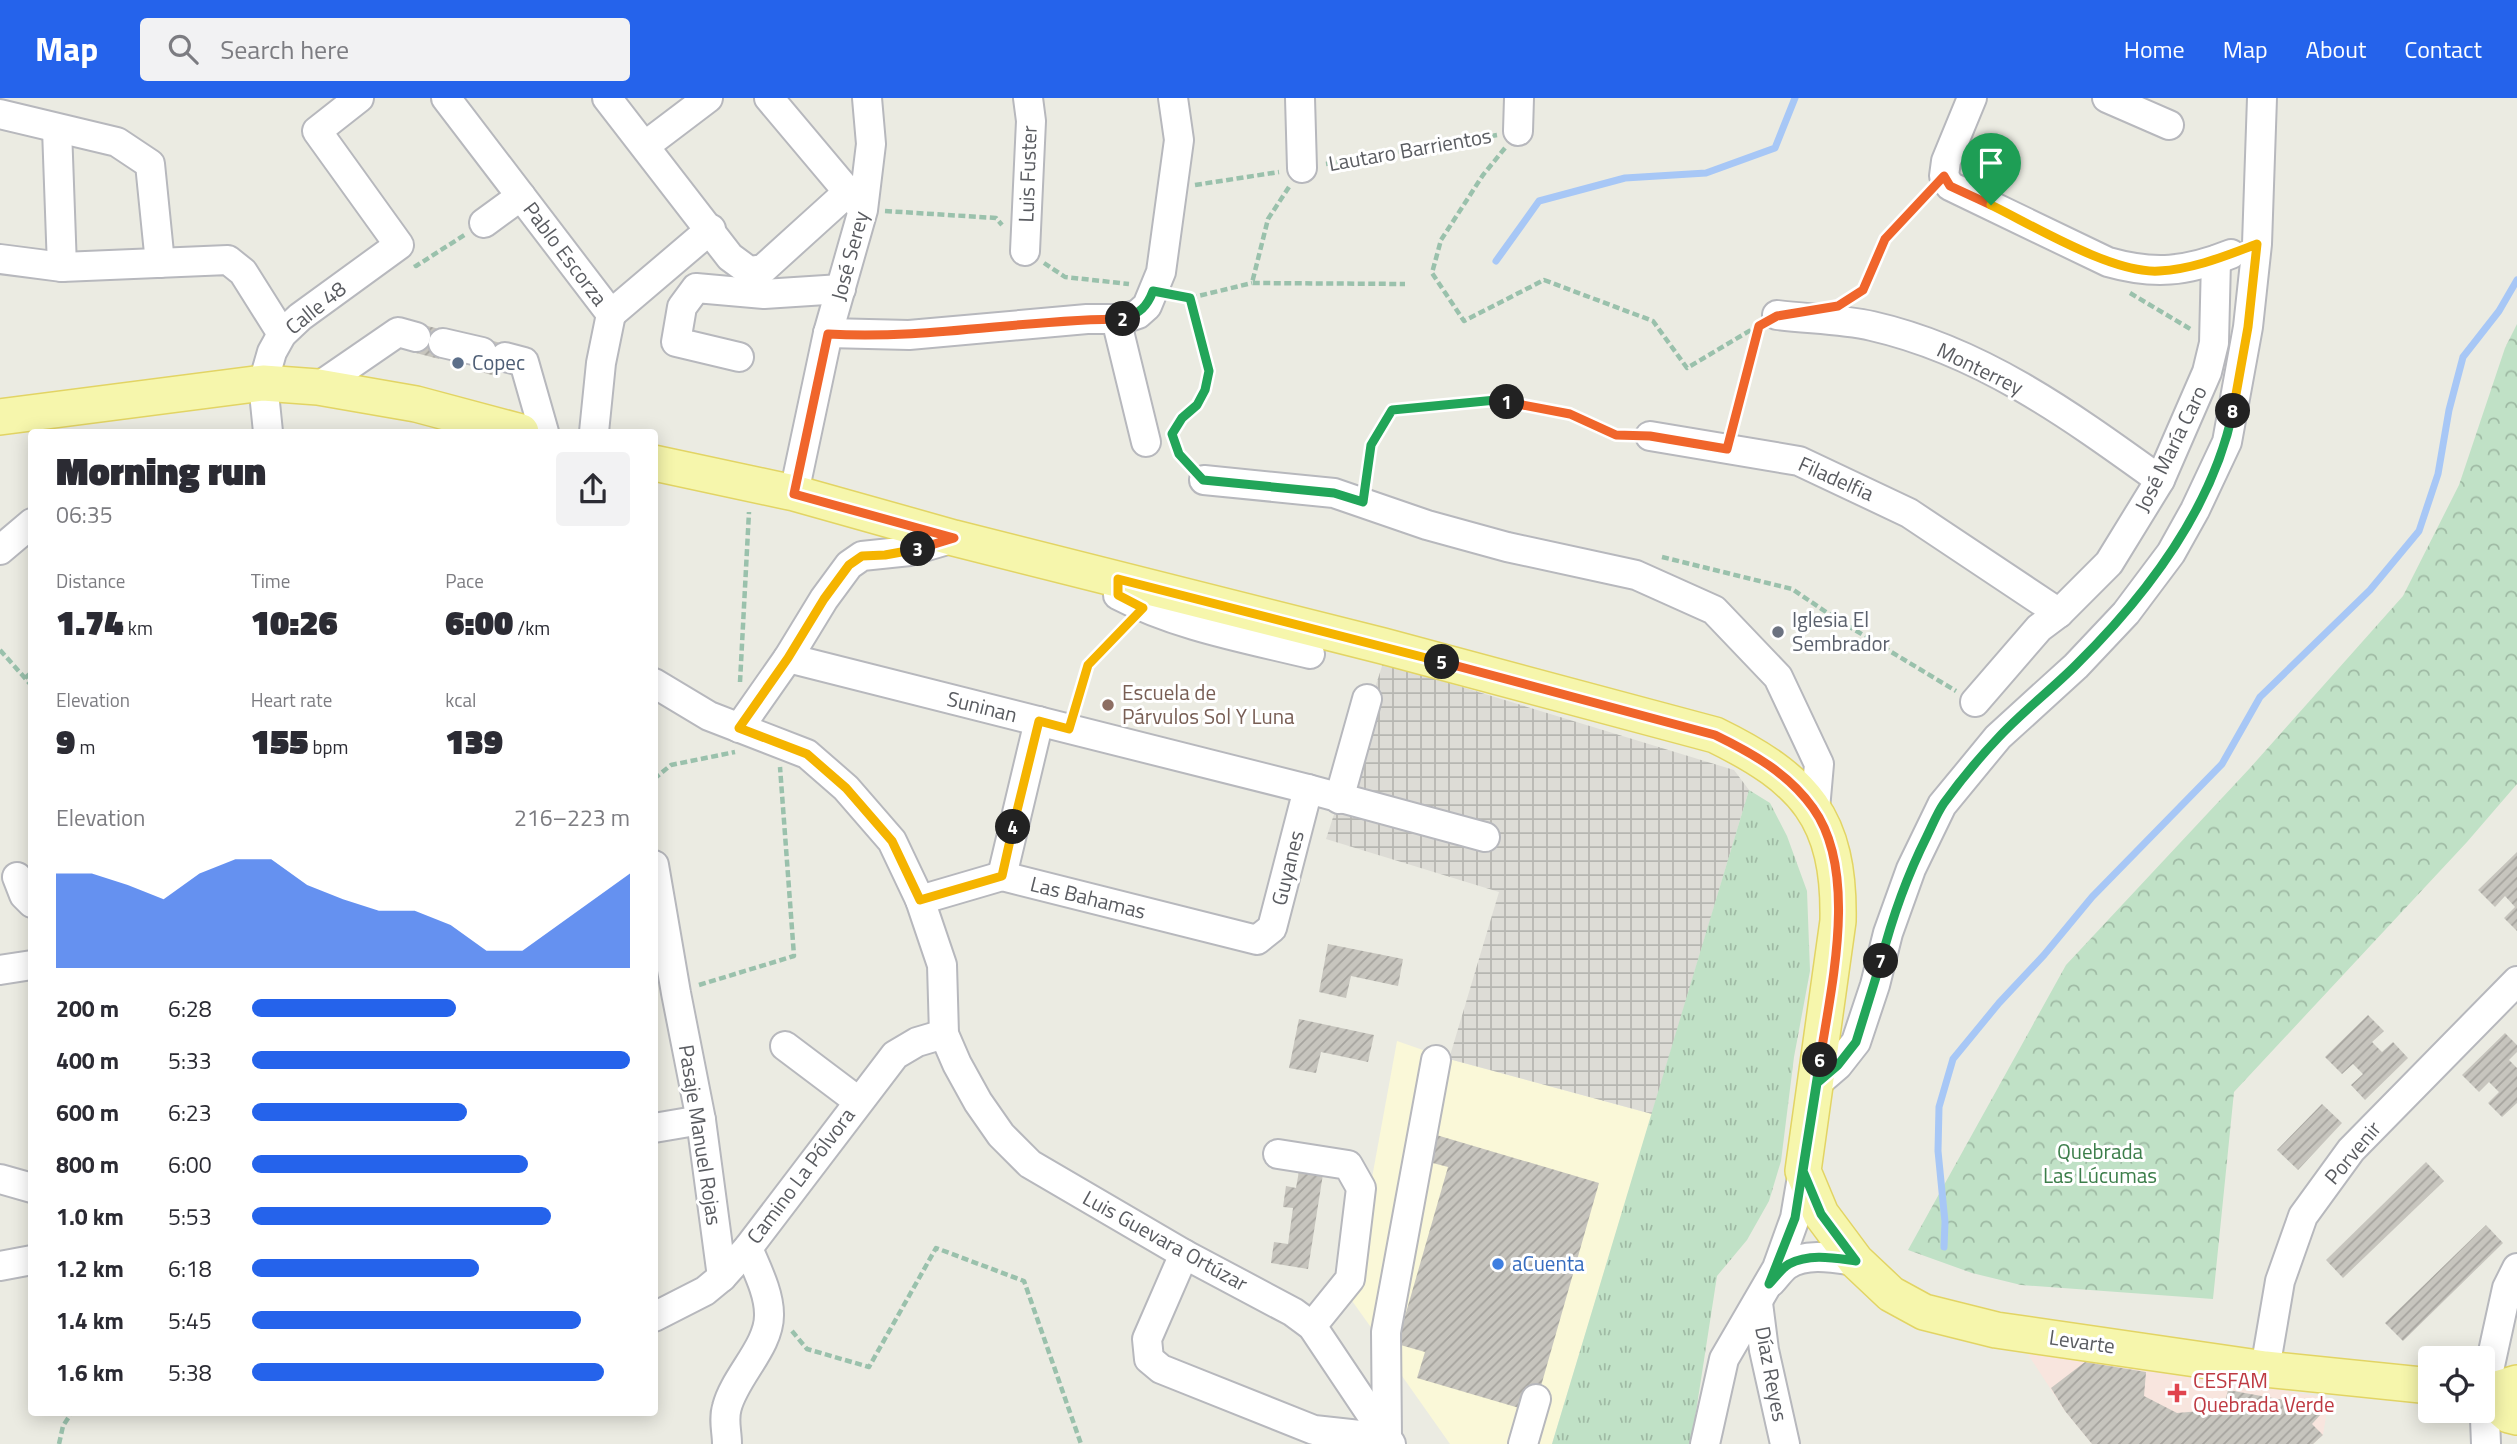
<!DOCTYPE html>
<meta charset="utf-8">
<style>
:root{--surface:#fff;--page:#f2f2f3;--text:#2b2b33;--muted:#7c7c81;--accent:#2563eb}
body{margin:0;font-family:"Titillium Web",sans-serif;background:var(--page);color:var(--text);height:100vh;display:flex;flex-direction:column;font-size:26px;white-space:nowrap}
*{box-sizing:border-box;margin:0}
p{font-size:23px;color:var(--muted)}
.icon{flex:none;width:38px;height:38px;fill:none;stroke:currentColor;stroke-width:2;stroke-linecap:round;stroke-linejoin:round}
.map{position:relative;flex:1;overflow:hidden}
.drawer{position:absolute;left:28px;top:331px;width:630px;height:987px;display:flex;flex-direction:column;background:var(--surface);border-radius:7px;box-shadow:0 4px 18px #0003}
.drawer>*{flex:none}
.tools{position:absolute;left:2418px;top:1248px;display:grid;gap:14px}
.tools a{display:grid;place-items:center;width:77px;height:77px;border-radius:7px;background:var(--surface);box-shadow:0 4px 18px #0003;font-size:35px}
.pin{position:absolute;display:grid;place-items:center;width:60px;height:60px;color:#fff;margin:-72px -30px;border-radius:50% 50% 50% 0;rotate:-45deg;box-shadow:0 0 7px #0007}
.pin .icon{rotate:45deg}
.km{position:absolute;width:35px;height:35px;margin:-18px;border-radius:50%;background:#222;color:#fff;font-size:19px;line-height:35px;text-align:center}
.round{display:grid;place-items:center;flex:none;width:74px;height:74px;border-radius:7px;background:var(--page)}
.summary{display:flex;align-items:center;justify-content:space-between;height:119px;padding:0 28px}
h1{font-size:38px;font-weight:800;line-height:52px}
.figures{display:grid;grid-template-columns:repeat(3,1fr);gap:10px;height:119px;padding:7px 28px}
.figures div{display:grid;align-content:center}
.figures b{font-size:35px;font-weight:800}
.figures small{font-size:19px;font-weight:400}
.figures p{font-size:19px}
.chart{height:196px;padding:14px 28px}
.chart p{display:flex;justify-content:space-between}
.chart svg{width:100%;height:126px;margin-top:7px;fill:var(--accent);opacity:.7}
ul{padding:0 28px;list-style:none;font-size:23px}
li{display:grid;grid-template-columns:112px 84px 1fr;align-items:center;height:52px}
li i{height:18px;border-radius:9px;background:var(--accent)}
header{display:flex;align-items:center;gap:42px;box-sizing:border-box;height:98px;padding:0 35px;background:var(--accent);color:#fff}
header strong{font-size:33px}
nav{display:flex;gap:38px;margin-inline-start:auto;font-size:24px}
.search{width:490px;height:63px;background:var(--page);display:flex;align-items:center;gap:18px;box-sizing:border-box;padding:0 24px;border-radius:7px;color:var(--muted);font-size:26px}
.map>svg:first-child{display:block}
</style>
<header>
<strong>Map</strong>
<div class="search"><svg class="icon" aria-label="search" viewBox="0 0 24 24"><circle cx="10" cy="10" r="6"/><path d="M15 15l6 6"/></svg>Search here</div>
<nav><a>Home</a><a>Map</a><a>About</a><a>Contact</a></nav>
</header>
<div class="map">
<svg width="2517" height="1346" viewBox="0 0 2517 1346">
<defs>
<pattern id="industrial-grid" width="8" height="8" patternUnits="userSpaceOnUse" patternTransform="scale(1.75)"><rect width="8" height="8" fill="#dddcd6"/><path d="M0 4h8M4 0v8" fill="none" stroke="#b6b6b1"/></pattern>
<pattern id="grass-tufts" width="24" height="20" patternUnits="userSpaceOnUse" patternTransform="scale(1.75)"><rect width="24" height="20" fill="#c0e1c6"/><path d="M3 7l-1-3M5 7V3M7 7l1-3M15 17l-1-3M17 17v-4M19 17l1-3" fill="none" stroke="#9fbaa4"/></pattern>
<pattern id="forest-crowns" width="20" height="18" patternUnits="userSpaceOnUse" patternTransform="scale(1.75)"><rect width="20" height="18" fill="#c0e1c6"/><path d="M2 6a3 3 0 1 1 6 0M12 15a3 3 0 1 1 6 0" fill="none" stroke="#9fbaa4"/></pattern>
<pattern id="building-hatch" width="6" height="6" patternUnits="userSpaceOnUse" patternTransform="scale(1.75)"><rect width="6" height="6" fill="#c7c5be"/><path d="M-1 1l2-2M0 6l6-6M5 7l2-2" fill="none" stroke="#a5a39e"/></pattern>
</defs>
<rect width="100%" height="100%" fill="#ebebe2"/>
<polygon fill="#faf8d8" points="1397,943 1449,961 1652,1016 1552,1346 1450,1346 1395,1268 1397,1255 1370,1228 1350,1200"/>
<polygon fill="url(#industrial-grid)" points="1383,565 1734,672 1749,692 1652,1016 1449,961 1499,794 1326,741"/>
<polygon fill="#f8e5de" points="2032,1250 2329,1300 2323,1337 2313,1346 2092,1346 2065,1313 2029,1258"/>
<polygon fill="url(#grass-tufts)" points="1749,692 1770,705 1787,738 1807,793 1810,873 1794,959 1781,1063 1769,1103 1747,1142 1717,1178 1691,1346 1552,1346"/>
<polygon fill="url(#forest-crowns)" points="2517,226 2517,686 2467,744 2234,994 2213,1201 2021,1187 1972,1175 1908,1152 2066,867 2250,670 2403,498 2459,387 2505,250"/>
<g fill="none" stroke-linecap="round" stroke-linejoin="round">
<g stroke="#a7c7f6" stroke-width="7">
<polyline points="1496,163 1539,103 1625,80 1706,75 1775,50 1795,0"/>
<polyline points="1944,1149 1945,1124 1938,1053 1939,1009 1953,961 1999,905 2044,857 2092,799 2222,666 2260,599 2370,492 2419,433 2438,376 2449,312 2463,259 2499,213 2517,182"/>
</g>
</g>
<g fill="url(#building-hatch)">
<polygon points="420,226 447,233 439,261 412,254"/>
<polygon points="486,241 508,247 499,279 477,273"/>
<polygon points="2517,754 2517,833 2504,820 2515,809 2505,798 2495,809 2478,792"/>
<polygon points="1328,846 1403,861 1398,888 1351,878 1346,900 1319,894"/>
<polygon points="2368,917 2384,933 2372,944 2382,954 2393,944 2408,960 2365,1002 2351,987 2363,976 2353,966 2342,976 2325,959"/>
<polygon points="1299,921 1374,937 1368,964 1321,954 1316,975 1289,970"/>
<polygon points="2505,935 2517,947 2517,954 2509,962 2517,970 2517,1005 2502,1019 2488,1005 2499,994 2489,984 2479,994 2462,977"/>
<polygon points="2322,1006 2342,1025 2298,1072 2277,1052"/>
<polygon points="1433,1036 1599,1085 1539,1295 1526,1312 1417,1280 1425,1254 1397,1246 1448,1069 1425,1063"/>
<polygon points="2426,1064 2444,1083 2343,1180 2326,1162"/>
<polygon points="1299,1073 1323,1076 1308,1171 1271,1165 1274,1144 1288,1146 1293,1110 1283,1109 1286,1088 1296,1090"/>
<polygon points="2486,1127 2503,1145 2403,1243 2385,1225"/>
<polygon points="2085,1264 2146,1274 2144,1298 2177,1315 2223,1311 2228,1292 2317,1308 2322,1315 2312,1326 2323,1337 2313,1346 2092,1346 2065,1313 2051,1290"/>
</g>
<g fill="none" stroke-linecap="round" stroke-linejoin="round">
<defs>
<g id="minor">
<polyline points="446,0 611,216 601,265 594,334"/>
<polyline points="607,0 730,159 749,173 763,171 848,94"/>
<polyline points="769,0 859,107"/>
<polyline points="1300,0 1302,70"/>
<path d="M1972,0l-26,63 -2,15 6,10 158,76c46,13 78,10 123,-8"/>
<polyline points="2107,0 2169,27"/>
<polyline points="0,16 117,44 150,66 160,165"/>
<polyline points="57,31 62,169"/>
<polyline points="1518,33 1519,0"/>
<polyline points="646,47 708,0"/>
<polyline points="484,125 521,98"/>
<polyline points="1025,153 1031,23 1028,0"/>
<polyline points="0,161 62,169 228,162 243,174 282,236"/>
<polyline points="611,216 711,131"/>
<path d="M1777,217c31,4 65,4 95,11 110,25 199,90 288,154"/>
<polyline points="1116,221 1146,344"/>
<polyline points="828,235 909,237 1087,221 1123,221 1138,216 1147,208 1161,174 1179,42 1173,0"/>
<polyline points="443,245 482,254"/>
<polyline points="505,259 524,264 544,334"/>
<polyline points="739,259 676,244 682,209 696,190 764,196 841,191"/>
<polyline points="318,289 398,234 416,239"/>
<polyline points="268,334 263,285 272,254 282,236 300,219 399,147 317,33 359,0"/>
<polyline points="1650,338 1799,363 1909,415 2059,515"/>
<polyline points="1204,382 1334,395 1427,427 1507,449 1636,477 1714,512 1778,579 1819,666 1815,711"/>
<polyline points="794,395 828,235 863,112 871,46 867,0"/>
<polyline points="0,452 32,425"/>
<path d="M1118,481v16c59,31 127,43 192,59"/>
<polyline points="788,560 1308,691 1485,739"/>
<polyline points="654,585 709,618 807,656 846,690 892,743 920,802 942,867 944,936 957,966 978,1004 1001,1037 1030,1066 1184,1156 1293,1214 1312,1228 1391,1346"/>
<polyline points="1975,604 2039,530 2059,515 2109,465 2160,382 2207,274 2214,245 2216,162"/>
<polyline points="739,630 788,560 824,501 849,467 862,458 910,453 954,440"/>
<polyline points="1339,701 1367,601"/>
<polyline points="654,767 676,895 701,1022 722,1179"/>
<polyline points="1002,778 1039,623"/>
<polyline points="17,779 24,797 32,805"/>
<polyline points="920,802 1002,778 1257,842 1272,830 1308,691"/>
<polyline points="0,872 32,867"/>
<polyline points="785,948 858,1003"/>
<polyline points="1817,985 1838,967 1856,944 1875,887 1888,835 1911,771 1942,707 1998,639 2076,568 2126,515 2171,455 2195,412 2227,344 2248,229 2257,146 2262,0"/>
<polyline points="654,1030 701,1022"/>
<polyline points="1278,1056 1348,1067 1361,1090 1350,1181 1312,1228"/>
<polyline points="0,1081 32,1090"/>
<polyline points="1184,1156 1147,1241 1149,1261 1161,1271 1314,1332 1387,1340 1386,1234 1436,962"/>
<polyline points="0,1168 32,1162"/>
<path d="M1771,1184c5,-5 10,-13 16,-17 19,-13 48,-7 69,-4"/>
<polyline points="1758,1205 1764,1252 1785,1346"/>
<polyline points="654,1219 705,1193 722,1179 748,1150 895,957 917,944 944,936"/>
<polyline points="2265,1271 2280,1183 2303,1118 2351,1052 2517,883"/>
<path d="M727,1346c0,-13 -4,-24 0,-37 8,-31 43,-61 42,-93 0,-22 -13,-46 -21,-66"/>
<polyline points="1523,1346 1536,1301"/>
<polyline points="1705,1346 1724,1261 1777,1170 1795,1120 1803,1073"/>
<polyline points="2486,1346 2484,1295 2507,1190 2517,1170"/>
</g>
<g id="major">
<polyline points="0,319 263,285 318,289 416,306 521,334"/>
<path d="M654,365l140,30 160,45 429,108 332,89c90,44 125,83 123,186l-35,250 18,43 35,47 35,33 33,18 72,18 269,39 166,17"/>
<polyline points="2483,1295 2517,1285"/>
<polyline points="2484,1295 2509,1317 2517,1319"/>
</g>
</defs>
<use href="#minor" stroke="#b7b8bd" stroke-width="32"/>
<use href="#major" stroke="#e2d464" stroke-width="38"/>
<g stroke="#9ac1ac" stroke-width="4.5" stroke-dasharray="7 3.5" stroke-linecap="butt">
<polyline points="1505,50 1483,77 1441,142 1432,175 1464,223 1544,182 1653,223 1687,270 1756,229"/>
<polyline points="1326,66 1497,37"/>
<polyline points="1195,87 1279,74"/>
<polyline points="1289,89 1268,121 1252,185 1405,186"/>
<polyline points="885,113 996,120 1002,127"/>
<polyline points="1044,165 1065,179 1129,186"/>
<polyline points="415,166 416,168 466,136"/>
<polyline points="2130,195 2192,232"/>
<polyline points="1175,197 1190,200 1209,273 1205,292 1197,307 1182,320 1172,336 1179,356 1188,367"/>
<polyline points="1190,200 1252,185"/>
<polyline points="1850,200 1863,192 1886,140 1927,97"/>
<polyline points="1733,329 1758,229"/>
<polyline points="1366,380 1371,347 1392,312 1496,302 1570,316 1616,336 1628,337"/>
<polyline points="1662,459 1792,491 1835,520 1956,593"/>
<polyline points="0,552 32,588"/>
<polyline points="25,580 32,574"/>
<polyline points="740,584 749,414"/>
<polyline points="1076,607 1088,567 1128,526"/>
<polyline points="654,681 671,667 735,654"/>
<polyline points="699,887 794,858 780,669"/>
<polyline points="792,1233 807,1251 869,1269 936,1150 1024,1183 1081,1346"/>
<polyline points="59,1346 63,1328 72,1314"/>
</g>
<use href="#minor" stroke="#fff" stroke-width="28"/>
<use href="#major" stroke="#f6f6ac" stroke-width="35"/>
</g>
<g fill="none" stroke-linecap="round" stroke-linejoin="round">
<defs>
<polyline id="split-1" points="1507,304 1570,316 1616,337 1650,338 1727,351 1759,228 1777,218 1838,208 1863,192 1885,141 1944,78 1950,88 1991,107"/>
<path id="split-2" d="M1123,221c17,-6 24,-12 30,-28l37,7 19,73 -4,19 -8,15 -15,13 -10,16 7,20 24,26 131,13 29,9 8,-57 21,-35 104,-10 11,2"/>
<path id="split-3" d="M918,451l36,-11 -160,-44 34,-160c99,6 197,-15 295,-15"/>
<polyline id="split-4" points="918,451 885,457 862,458 849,467 824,501 788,560 739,630 807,656 846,690 892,743 920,802 1002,778 1013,729"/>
<polyline id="split-5" points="1013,729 1039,623 1069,631 1088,567 1143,510 1118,497 1118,481 1442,564"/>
<path id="split-6" d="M1442,564l273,73c37,18 73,38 98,73 46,64 18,179 7,252"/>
<path id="split-7" d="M1820,962l-25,158 -26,66c6,-6 13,-16 20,-20 21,-11 45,-6 67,-3l-35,-47 -18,-43 14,-88 21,-18 18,-23 25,-81"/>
<path id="split-8" d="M1881,863c11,-43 26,-85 46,-125 5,-10 10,-23 17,-33 16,-22 35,-45 54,-65 24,-26 53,-48 78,-73 70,-69 136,-155 157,-254"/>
<path id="split-9" d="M1991,107c43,21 122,69 168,66 35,-2 66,-15 98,-27l-9,83 -15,84"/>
</defs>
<use href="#split-1" stroke="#fff" stroke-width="14"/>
<use href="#split-2" stroke="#fff" stroke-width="14"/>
<use href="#split-3" stroke="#fff" stroke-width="14"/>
<use href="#split-4" stroke="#fff" stroke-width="14"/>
<use href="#split-5" stroke="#fff" stroke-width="14"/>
<use href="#split-6" stroke="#fff" stroke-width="14"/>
<use href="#split-7" stroke="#fff" stroke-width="14"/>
<use href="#split-8" stroke="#fff" stroke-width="14"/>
<use href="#split-9" stroke="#fff" stroke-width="14"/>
<use href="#split-1" stroke="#f0652b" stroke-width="9"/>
<use href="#split-2" stroke="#22a559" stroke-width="9"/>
<use href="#split-3" stroke="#f0652b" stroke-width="9"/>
<use href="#split-4" stroke="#f5b400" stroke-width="9"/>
<use href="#split-5" stroke="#f5b400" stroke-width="9"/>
<use href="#split-6" stroke="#f0652b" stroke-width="9"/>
<use href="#split-7" stroke="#22a559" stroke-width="9"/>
<use href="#split-8" stroke="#22a559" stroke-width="9"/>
<use href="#split-9" stroke="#f5b400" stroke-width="9"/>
</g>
<circle fill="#5c6f8a" stroke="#fff" stroke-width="2.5" cx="458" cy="265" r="7"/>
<circle fill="#6b7280" stroke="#fff" stroke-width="2.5" cx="1778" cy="534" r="7"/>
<circle fill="#8d6e63" stroke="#fff" stroke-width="2.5" cx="1108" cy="607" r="7"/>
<circle fill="#3f7fe0" stroke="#fff" stroke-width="2.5" cx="1498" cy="1166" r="7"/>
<path fill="#e0444e" stroke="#fff" stroke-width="2.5" d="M2173.5 1284.5h7v7h7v7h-7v7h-7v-7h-7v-7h7z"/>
<g text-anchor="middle" stroke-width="6" stroke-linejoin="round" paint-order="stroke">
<g font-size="21" fill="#5a5c61" stroke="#fff">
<text transform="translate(1410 52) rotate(-10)" y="7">Lautaro Barrientos</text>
<text transform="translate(1028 76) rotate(-88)" y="7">Luis Fuster</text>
<text transform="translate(565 156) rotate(53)" y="7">Pablo Escorza</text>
<text transform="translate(850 158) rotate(-75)" y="7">José Serey</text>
<text transform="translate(316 210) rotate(-39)" y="7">Calle 48</text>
<text transform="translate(1980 271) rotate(26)" y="7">Monterrey</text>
<text transform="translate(2171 351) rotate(-64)" y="7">José María Caro</text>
<text transform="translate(1836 381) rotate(24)" y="7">Filadelfia</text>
<text transform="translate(982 609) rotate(14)" y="7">Suninan</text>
<text transform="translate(1288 770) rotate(-76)" y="7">Guyanes</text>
<text transform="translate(1088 800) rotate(14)" y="7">Las Bahamas</text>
<text transform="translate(700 1037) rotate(81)" y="7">Pasaje Manuel Rojas</text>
<text transform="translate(2353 1055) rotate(-50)" y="7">Porvenir</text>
<text transform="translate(801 1078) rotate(-53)" y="7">Camino La Pólvora</text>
<text transform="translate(1165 1143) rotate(29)" y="7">Luis Guevara Ortúzar</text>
<text transform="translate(2082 1244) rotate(8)" y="7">Levarte</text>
<text transform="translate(1771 1276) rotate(79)" y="7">Díaz Reyes</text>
</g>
<g font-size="21" fill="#4e5e75" stroke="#fff" text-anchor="start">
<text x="472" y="272">Copec</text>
</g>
<g font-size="21" fill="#5b616d" stroke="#fff" text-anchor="start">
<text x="1792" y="529">Iglesia El<tspan x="1792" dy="24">Sembrador</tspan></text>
</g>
<g font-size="21" fill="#785e54" stroke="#fff" text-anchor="start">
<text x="1122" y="602">Escuela de<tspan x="1122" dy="24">Párvulos Sol Y Luna</tspan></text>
</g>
<g font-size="21" fill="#3c7e4a" stroke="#fff">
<text x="2100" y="1061">Quebrada<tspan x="2100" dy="24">Las Lúcumas</tspan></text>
</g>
<g font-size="21" fill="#366cbe" stroke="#fff" text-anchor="start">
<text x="1512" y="1173">aCuenta</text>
</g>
<g font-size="21" fill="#be3a42" stroke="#fff" text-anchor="start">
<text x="2193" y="1290">CESFAM<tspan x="2193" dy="24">Quebrada Verde</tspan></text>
</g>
</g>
</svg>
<div class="tools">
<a><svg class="icon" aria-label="locate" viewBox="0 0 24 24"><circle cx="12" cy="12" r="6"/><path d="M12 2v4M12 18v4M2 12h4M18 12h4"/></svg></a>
</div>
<div class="pin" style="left:1991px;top:107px;background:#1e9e55"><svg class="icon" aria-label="arrive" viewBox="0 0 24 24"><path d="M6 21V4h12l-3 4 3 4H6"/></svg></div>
<b class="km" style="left:1507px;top:304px">1</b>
<b class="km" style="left:1123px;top:221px">2</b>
<b class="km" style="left:918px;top:451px">3</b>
<b class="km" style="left:1013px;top:729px">4</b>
<b class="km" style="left:1442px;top:564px">5</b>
<b class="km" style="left:1820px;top:962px">6</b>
<b class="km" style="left:1881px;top:863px">7</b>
<b class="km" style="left:2233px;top:313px">8</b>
<section class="drawer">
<div class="summary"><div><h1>Morning run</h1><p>06:35</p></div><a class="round"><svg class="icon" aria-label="share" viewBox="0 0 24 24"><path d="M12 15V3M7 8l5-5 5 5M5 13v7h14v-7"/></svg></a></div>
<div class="figures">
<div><p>Distance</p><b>1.74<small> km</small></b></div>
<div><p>Time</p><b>10:26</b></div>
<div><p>Pace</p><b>6:00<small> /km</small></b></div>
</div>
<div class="figures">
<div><p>Elevation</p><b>9<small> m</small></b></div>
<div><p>Heart rate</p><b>155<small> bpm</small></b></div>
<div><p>kcal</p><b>139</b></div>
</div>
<div class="chart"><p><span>Elevation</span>216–223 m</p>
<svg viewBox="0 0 160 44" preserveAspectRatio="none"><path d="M0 44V11L10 11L20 15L30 20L40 11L50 6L60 6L70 15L80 20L90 24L100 24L110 29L120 38L130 38L140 29L150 20L160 11V44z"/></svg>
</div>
<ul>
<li><b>200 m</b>6:28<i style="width:54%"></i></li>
<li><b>400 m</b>5:33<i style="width:100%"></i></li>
<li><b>600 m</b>6:23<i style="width:57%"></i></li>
<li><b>800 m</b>6:00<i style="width:73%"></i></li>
<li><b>1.0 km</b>5:53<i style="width:79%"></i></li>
<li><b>1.2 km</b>6:18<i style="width:60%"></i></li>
<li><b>1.4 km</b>5:45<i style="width:87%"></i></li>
<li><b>1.6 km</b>5:38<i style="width:93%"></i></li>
</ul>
</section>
</div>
